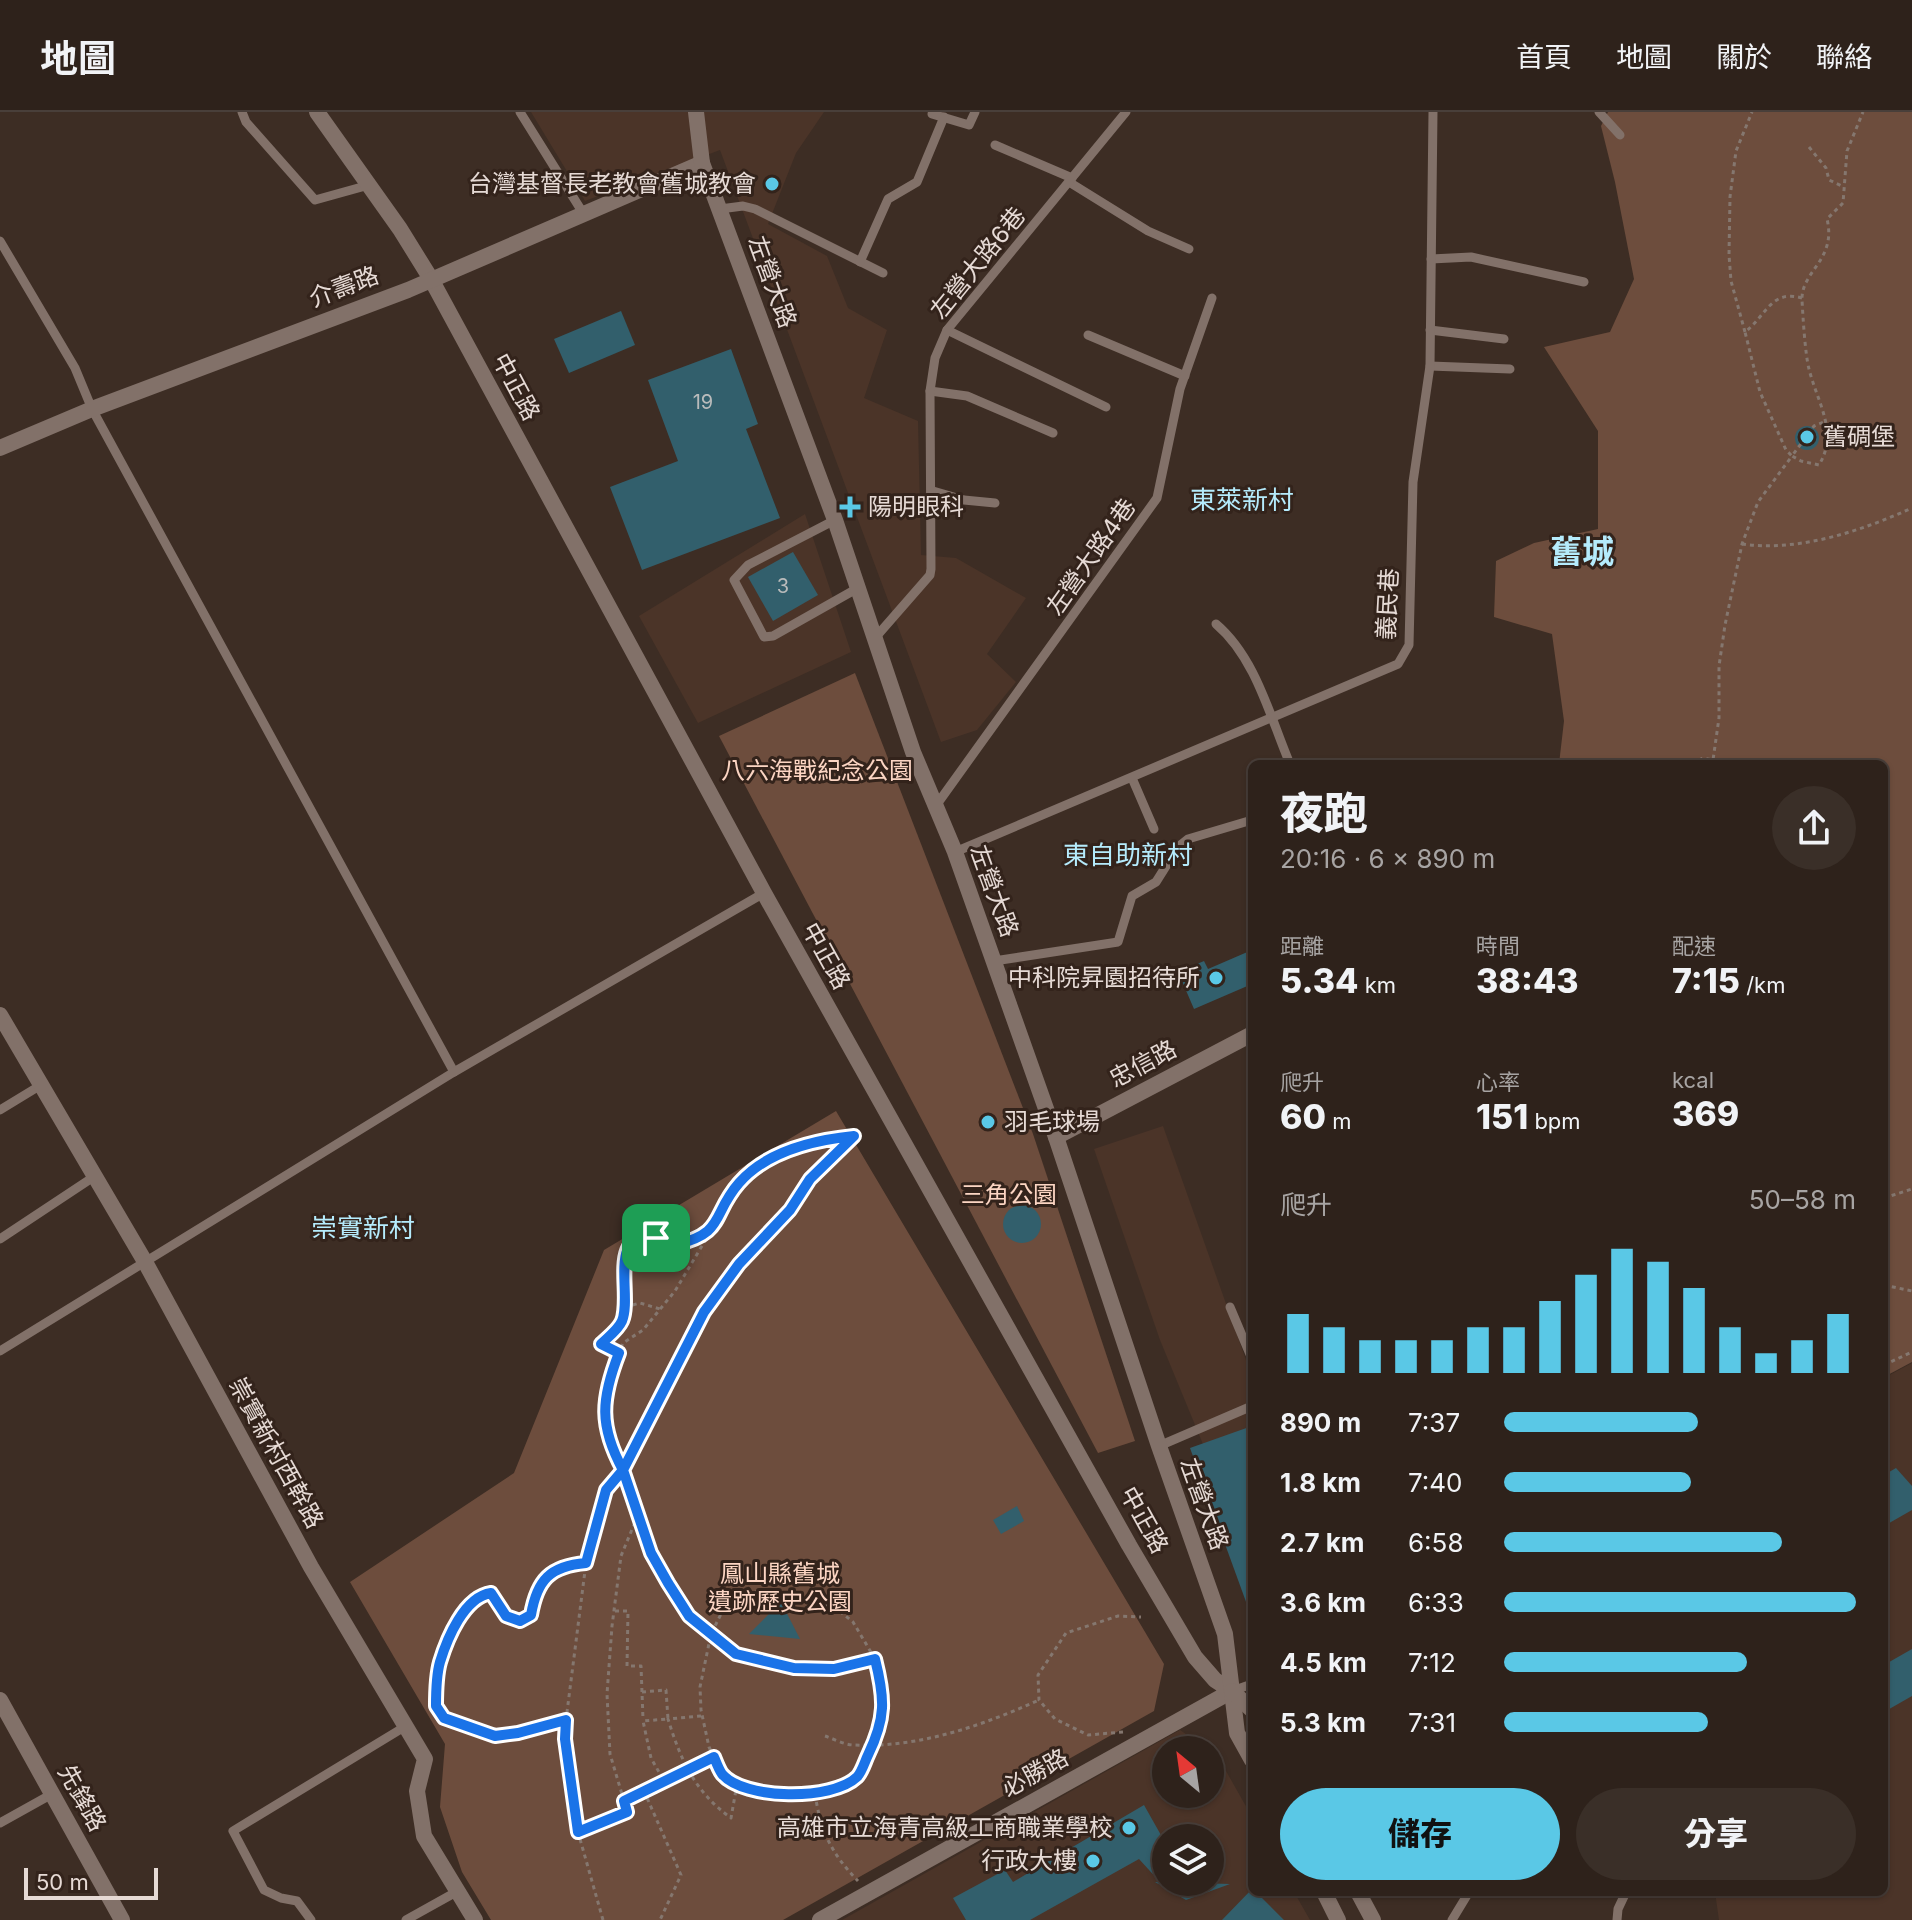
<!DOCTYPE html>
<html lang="zh-TW">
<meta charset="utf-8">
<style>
:root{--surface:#2e221b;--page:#3a2f28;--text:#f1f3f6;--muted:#a7a4a3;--line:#493f3a;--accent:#5ac8e6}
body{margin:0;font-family:Inter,"Noto Sans TC",sans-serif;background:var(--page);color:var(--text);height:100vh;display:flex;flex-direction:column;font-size:30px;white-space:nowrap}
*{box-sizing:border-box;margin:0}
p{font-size:26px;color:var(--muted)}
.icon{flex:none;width:44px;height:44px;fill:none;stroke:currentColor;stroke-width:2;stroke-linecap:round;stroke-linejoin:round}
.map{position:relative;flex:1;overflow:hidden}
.drawer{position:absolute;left:1248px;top:648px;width:640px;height:1136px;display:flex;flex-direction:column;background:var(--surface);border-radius:12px;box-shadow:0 2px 6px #0004,0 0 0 2px var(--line)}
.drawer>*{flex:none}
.needle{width:52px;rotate:331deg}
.controls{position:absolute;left:1152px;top:1624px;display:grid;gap:16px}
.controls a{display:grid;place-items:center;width:72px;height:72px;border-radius:50%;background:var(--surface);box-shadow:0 2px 6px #0004,0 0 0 2px var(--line);font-size:40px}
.scale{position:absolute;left:24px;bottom:20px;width:134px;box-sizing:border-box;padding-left:8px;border:4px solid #e6dad5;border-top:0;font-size:22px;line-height:28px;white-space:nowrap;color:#e6dad5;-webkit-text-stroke:6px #33231b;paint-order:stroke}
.pin{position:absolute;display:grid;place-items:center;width:68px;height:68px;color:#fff;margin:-34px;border-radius:16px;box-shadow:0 4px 12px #0006}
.round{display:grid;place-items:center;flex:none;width:84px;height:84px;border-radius:42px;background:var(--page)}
.head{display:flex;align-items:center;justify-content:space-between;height:136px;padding:0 32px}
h1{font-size:44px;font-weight:800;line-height:60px}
.metrics{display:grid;grid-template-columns:repeat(3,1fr);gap:12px;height:136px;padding:8px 32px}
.metrics div{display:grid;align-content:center}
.metrics b{font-size:34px;font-weight:800}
.metrics small{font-size:22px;font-weight:400}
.metrics p{font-size:22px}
.chart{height:224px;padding:16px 32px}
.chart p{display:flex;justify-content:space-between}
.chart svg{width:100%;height:144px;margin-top:8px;stroke:var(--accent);stroke-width:6}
.action{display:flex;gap:16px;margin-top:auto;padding:16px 32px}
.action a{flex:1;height:92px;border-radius:48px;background:var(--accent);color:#111;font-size:32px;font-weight:800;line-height:92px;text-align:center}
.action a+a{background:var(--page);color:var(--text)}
ul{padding:0 32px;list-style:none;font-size:26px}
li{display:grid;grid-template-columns:128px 96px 1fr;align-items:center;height:60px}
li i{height:20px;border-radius:10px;background:var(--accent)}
header{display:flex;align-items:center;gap:48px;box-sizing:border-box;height:112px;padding:0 40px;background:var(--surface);border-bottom:2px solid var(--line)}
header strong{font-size:38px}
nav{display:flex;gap:44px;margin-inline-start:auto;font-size:28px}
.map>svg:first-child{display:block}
</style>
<header>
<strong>地圖</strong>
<nav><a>首頁</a><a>地圖</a><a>關於</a><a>聯絡</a></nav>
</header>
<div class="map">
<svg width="1912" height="1808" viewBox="0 0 1912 1808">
<rect width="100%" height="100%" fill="#3d2d24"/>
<g fill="#4b3428" fill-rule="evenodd">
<polygon points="531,0 824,0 796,41 768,112 827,144 848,196 887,218 864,286 918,309 921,443 956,446 1026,486 987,542 1016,570 977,618 941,630 720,38 585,89"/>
<polygon points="805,402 851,540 698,611 639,504"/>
<polygon points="1163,1014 1252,1265 1252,1451 1160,1228 1094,1037"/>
<polygon points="1912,1251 1912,1808 1719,1808 1715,1780 1884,1780 1884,1266"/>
<path d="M1180,1618l29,20h-43v44h44v-44l7,5 35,62v75h42l16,28h-468zM1166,1726h44v44h-44z"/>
</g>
<g fill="#6d4d3d">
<polygon points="1608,0 1912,0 1912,1250 1884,1265 1884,652 1559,652 1564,609 1552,522 1494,505 1496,449 1534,431 1598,417 1598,319 1544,235 1610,220 1634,167 1615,70 1601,14"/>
<polygon points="855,561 1033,1022 1135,1329 1098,1341 719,624"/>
<polygon points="836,999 1164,1552 1154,1599 783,1808 491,1808 462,1760 440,1695 445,1632 350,1470 514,1361 604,1138"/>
</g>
<g fill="#325f6c">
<polygon points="621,199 635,233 569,261 554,227"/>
<polygon points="731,237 758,312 746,317 780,406 642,458 610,375 678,349 648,268"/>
<circle cx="1807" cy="326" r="12"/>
<polygon points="793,440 818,483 773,509 748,465"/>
<polygon points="1252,838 1252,872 1194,897 1178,860 1204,849 1208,857"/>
<circle cx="1022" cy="1112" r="19"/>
<polygon points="1252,1314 1252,1497 1249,1498 1190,1336"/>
<polygon points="1896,1356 1912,1374 1912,1398 1884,1414 1884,1363"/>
<polygon points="1017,1394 1024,1409 1001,1422 993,1408"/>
<polygon points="781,1490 800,1527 749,1522"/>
<polygon points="1912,1537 1912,1584 1884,1600 1884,1553"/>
<polygon points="1144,1693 1166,1732 1166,1770 1230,1772 1186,1788 1155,1770 1160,1770 1139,1747 1030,1808 966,1808 953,1786 1005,1758 1013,1770"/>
<polygon points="1252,1777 1252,1780 1256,1780 1284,1808 1222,1808"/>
</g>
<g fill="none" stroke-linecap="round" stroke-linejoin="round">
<g stroke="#85776f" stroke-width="3" stroke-dasharray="4 4" stroke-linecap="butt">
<polyline points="1809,35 1826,56 1829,68 1844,75"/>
<path d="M1802,186c-31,-9 -36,18 -57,34l15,60 26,58 6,6 22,-30 12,-5"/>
<polyline points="1745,220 1731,169 1729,143 1730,85 1736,39 1752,0"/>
<path d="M1742,432c57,8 119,-13 170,-36"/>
<path d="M1692,652l11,-6 10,2 6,-42v-52l6,-41 17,-81 16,-42 34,-46 9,5 18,4c20,-33 -2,-63 -10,-96 -4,-16 -6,-51 -7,-69 -1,-29 35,-40 25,-81l16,-16 4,-52 16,-39"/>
<polyline points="854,1024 818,1028 795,1036 755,1056 739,1072 675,1179 643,1218 623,1231 612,1258 604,1304 611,1336 623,1358 651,1441 689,1504 736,1542 794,1556 834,1557 875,1547 853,1510 837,1497 797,1485 754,1480 737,1483 723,1498 711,1522 700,1575 701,1598 709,1635 722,1662 737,1672 774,1681 799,1684 833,1677 857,1665 882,1611 882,1574 875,1547"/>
<polyline points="1884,1086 1912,1077"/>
<polyline points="1884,1173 1912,1179"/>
<polyline points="625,1195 640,1191 660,1197"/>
<path d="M619,1241l-18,-9c7,-7 17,-14 21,-23 9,-21 -8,-70 14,-82 15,-8 28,7 42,5 12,-1 24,-9 34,-14"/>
<polyline points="1884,1253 1912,1240"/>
<polyline points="615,1499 628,1499 627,1554 641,1554 643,1607"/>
<polyline points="642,1580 666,1578 668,1607 643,1609 651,1646 664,1669"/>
<path d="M701,1604l-33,3c13,42 27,73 63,99l6,-34"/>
<path d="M566,1608l-48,13 -23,3 -51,-18 -8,-12c0,-14 0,-30 4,-44 7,-23 24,-65 51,-69l15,23 14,5 11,-6c6,-35 18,-49 55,-52"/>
<polyline points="1123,1620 1088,1623 1055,1607 1039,1588 1038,1563 1066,1521 1118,1504 1141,1505"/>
<path d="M825,1624c9,3 20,9 29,9 65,3 127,-19 185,-45"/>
<polyline points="644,1679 681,1763 660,1808"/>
<path d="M815,1682c6,38 16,59 43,87"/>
<polyline points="624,1689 610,1642 607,1582 612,1514 621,1444 638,1403"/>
<polyline points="578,1720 565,1627 566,1608 586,1451 606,1378 623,1358 704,1200 739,1152 790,1098 810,1067 854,1024"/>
<polyline points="603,1808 578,1720 627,1700 624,1689 714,1645"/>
</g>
<g stroke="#827169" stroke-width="9">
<polyline points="242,0 246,10 315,88 369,73"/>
<polyline points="520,0 583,101"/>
<polyline points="1599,0 1620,23"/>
<polyline points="932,2 969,13 975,0"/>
<polyline points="995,33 1072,66"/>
<polyline points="1069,70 1148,119 1189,137"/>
<polyline points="720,97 743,94 755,97 883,161"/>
<polyline points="0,129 75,256 92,297 454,960"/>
<polyline points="1431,147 1471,145 1584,170"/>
<polyline points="860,150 888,87 917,70 944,5"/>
<polyline points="947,218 1106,295"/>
<polyline points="1430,218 1504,227"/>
<polyline points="1088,223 1185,264"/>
<polyline points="1430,254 1510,257"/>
<polyline points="930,279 967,284 1053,321"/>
<polyline points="933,379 964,388 995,391"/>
<polyline points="835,408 748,453 734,468 764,525 773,524 858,476"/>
<path d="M1216,512c40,34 54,93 74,140"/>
<polyline points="875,526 930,463 931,457 930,279 935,246 947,218 1126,0"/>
<polyline points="1132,666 1154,717"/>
<polyline points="935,695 1157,386 1180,277 1212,186"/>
<polyline points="955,740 1398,552 1409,533 1413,370 1430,254 1433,0"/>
<polyline points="994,849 1118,830 1132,784 1156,770 1178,735 1188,727 1252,708"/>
<polyline points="0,998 41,973"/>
<polyline points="0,1127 95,1064"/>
<polyline points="1230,1195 1252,1247"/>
<polyline points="0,1239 454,960 764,781"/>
<polyline points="1159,1334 1252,1294"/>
<polyline points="1232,1579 1252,1572"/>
<polyline points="0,1711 52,1682"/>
<polyline points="311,1808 297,1789 281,1786 264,1778 233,1719 406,1614"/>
<polyline points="406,1808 458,1779"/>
<polyline points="1452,1808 1469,1780"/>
<polyline points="1617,1808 1618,1797 1626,1780"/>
</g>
<g stroke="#827169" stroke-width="16">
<polyline points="317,0 400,117 431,167 764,781 1129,1433 1195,1545 1215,1568 1232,1579 820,1808"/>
<polyline points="0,336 92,297 408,178 702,51"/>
<polyline points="0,903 144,1148 311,1455 425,1647 417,1679 424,1724 475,1808"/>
<polyline points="1056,1025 1252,922"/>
<polyline points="0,1588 122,1808"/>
</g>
<g stroke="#827169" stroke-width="16">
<polyline points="696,0 702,51 835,408 913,640 955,740 1056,1025 1159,1334 1225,1522 1237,1621 1252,1648"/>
<polyline points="1232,1579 1252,1598"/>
<polyline points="1324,1780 1338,1808"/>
<polyline points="1358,1780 1373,1808"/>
</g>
</g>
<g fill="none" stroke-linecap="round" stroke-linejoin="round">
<defs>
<path id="route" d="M656,1126c-50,-9 -23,57 -34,83 -4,9 -14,16 -21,23l18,9c-18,46 -20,73 4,117l-17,20 -20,73c-36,3 -49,17 -55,52l-11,6 -14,-5 -15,-23c-27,4 -44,46 -51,69 -4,14 -4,30 -4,44l8,12 51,18 23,-3 48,-13 -1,19 13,93 49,-20 -3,-11 90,-44c2,5 5,13 8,17 22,26 110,27 135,3 5,-5 8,-16 11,-22 18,-37 17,-56 7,-96l-41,10 -40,-1 -58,-14 -47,-38 -21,-33 -17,-30 -28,-83 81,-158 35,-48 51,-54 20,-31 44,-43c-40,4 -87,15 -115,47 -28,32 -13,50 -64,62l-19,-7"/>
</defs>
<use href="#route" stroke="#fff" stroke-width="16"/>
<use href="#route" stroke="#1a73e8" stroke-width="10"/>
</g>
<g fill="#5ac8e6" stroke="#33231b" stroke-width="3">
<circle cx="772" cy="72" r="8"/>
<circle cx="1807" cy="325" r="8"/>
<path d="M846 383h8v8h8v8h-8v8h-8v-8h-8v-8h8z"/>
<circle cx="1216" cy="866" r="8"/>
<circle cx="988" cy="1010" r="8"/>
<circle cx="1129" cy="1716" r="8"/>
<circle cx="1093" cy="1749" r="8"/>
</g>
<g text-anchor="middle" stroke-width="6" stroke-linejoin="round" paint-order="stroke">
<g font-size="20" fill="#b9bbbb">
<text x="703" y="297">19</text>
<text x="783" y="481">3</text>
</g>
<g font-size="24" fill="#e6dad5" stroke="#33231b" text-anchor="end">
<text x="756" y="80">台灣基督長老教會舊城教會</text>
<text x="1823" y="333" text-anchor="start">舊碉堡</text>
<text x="868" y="403" text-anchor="start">陽明眼科</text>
<text x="1200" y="874">中科院昇園招待所</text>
<text x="1004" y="1018" text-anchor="start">羽毛球場</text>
<text x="1113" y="1724">高雄市立海青高級工商職業學校</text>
<text x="1077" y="1757">行政大樓</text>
</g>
<g font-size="24" fill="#e6dad5" stroke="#33231b">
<text transform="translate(978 151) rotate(-51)" y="8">左營大路6巷</text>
<text transform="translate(772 170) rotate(70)" y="8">左營大路</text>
<text transform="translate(344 175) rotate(-21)" y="8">介壽路</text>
<text transform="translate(516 275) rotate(62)" y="8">中正路</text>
<text transform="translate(1091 445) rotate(-55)" y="8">左營大路4巷</text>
<text transform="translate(1388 492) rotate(-87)" y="8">義民巷</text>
<text transform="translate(994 779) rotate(70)" y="8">左營大路</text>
<text transform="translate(826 844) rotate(61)" y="8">中正路</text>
<text transform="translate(1143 952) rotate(-28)" y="8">忠信路</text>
<text transform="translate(276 1341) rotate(61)" y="8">崇實新村西幹路</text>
<text transform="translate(1204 1392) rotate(70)" y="8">左營大路</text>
<text transform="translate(1144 1408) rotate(61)" y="8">中正路</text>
<text transform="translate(1035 1661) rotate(-29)" y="8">必勝路</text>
<text transform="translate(82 1686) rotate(61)" y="8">先鋒路</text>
</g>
<g font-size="24" fill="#fcd5c3" stroke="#33231b">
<text x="817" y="667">八六海戰紀念公園</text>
<text x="1009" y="1091">三角公園</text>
<text x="780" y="1470">鳳山縣舊城<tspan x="780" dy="28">遺跡歷史公園</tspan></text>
</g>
<g font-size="26" fill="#b5ebfc" stroke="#33231b">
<text x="1242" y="397">東萊新村</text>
<text x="1128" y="752">東自助新村</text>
<text x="363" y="1125">崇實新村</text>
</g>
<g font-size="32" font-weight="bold" fill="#b5ebfc" stroke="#33231b">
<text x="1582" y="451">舊城</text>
</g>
</g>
</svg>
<div class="controls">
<a><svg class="needle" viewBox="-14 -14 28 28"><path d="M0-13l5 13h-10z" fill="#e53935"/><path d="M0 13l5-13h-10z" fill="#a7a4a3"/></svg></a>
<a><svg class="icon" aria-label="layers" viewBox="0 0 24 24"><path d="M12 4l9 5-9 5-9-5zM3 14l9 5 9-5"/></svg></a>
</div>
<div class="scale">50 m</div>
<div class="pin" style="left:656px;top:1126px;background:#1e9e55"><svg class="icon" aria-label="arrive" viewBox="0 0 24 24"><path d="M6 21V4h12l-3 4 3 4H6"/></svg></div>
<section class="drawer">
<div class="head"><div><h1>夜跑</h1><p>20:16 · 6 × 890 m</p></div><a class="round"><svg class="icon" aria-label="share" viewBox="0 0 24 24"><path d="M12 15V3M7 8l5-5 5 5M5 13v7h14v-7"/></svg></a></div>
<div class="metrics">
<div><p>距離</p><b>5.34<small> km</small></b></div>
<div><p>時間</p><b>38:43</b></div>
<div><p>配速</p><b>7:15<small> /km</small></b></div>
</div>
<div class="metrics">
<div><p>爬升</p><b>60<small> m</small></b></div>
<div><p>心率</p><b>151<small> bpm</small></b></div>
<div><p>kcal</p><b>369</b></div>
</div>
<div class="chart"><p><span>爬升</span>50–58 m</p>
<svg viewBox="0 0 160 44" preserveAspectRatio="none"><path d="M5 44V26M15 44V30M25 44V34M35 44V34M45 44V34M55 44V30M65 44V30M75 44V22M85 44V14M95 44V6M105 44V10M115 44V18M125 44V30M135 44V38M145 44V34M155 44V26"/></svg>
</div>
<ul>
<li><b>890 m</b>7:37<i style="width:55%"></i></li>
<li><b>1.8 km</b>7:40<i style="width:53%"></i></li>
<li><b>2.7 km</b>6:58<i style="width:79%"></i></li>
<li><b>3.6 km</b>6:33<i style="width:100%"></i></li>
<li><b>4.5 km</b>7:12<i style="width:69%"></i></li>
<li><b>5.3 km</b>7:31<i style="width:58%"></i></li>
</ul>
<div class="action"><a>儲存</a><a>分享</a></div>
</section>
</div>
